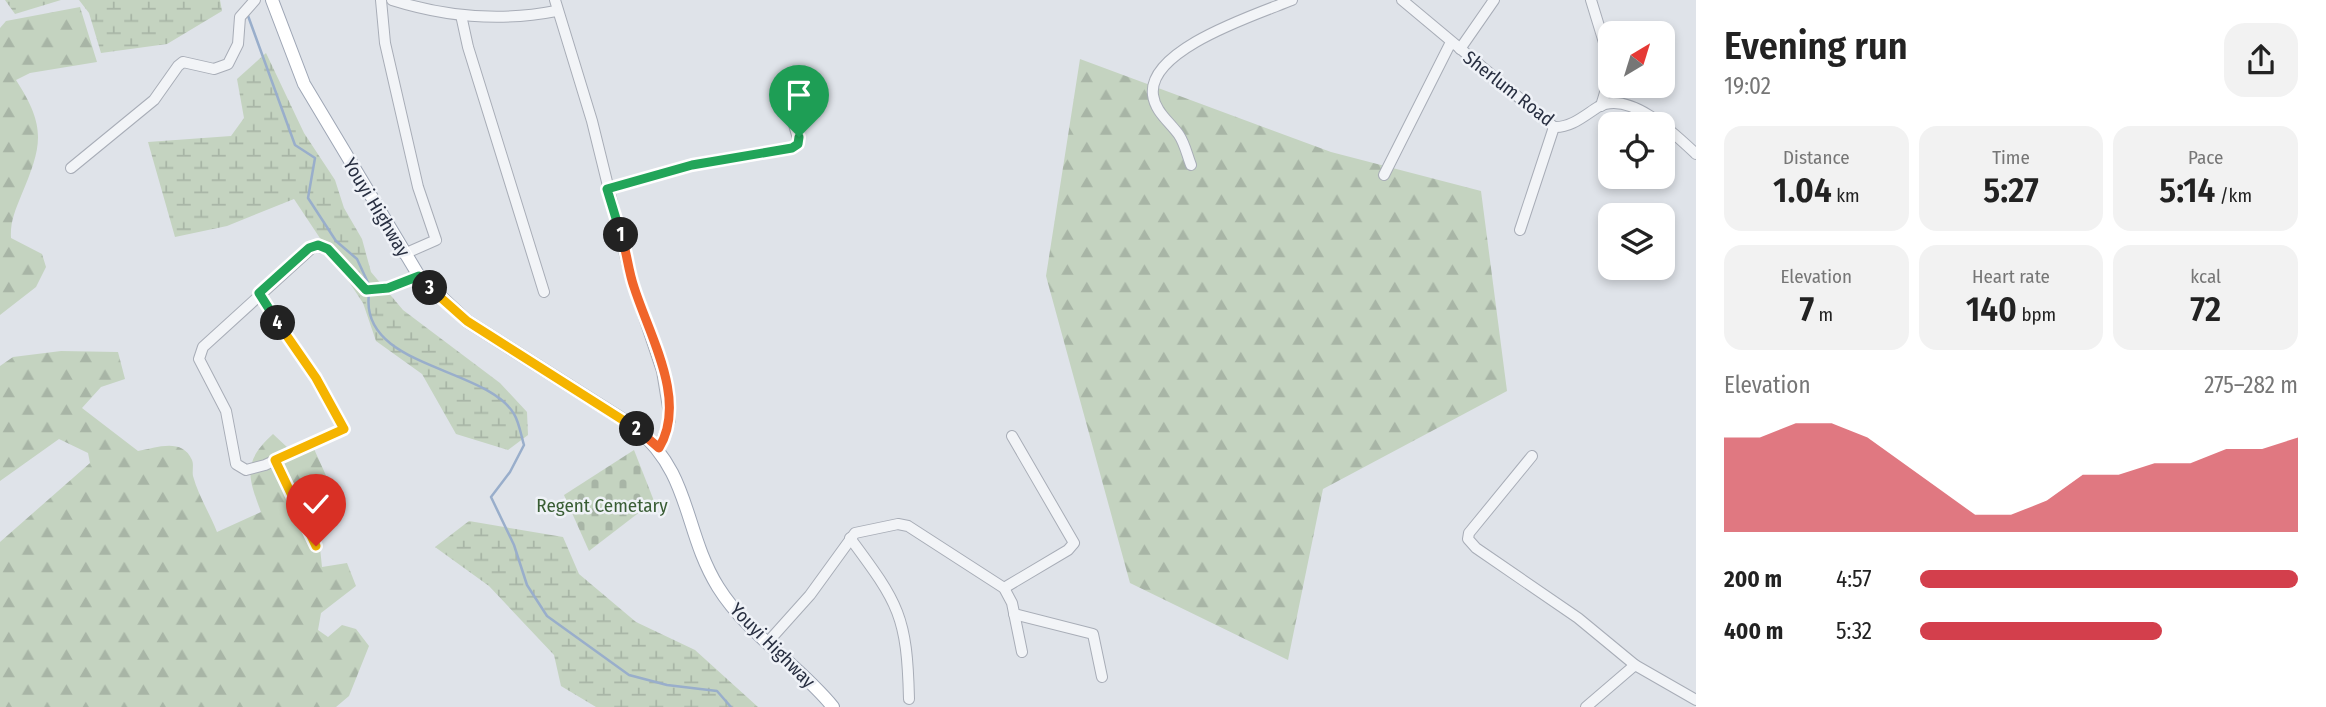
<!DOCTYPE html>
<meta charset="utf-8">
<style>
:root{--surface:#fff;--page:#f2f2f2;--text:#222;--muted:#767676;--accent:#d33f4c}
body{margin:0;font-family:"Fira Sans Condensed",sans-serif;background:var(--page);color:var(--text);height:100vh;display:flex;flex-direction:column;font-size:26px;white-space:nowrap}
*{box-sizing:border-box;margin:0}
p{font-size:23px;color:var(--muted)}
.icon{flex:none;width:38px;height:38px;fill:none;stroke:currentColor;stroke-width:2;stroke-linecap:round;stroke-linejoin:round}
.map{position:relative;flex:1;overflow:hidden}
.panel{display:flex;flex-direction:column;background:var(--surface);width:630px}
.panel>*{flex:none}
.needle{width:46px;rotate:38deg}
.tools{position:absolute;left:1598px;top:21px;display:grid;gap:14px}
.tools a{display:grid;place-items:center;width:77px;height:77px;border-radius:14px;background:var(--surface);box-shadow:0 4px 10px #0003;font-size:35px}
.pin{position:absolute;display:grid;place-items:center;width:60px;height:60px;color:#fff;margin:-72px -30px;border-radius:50% 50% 50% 0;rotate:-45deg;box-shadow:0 0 7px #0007}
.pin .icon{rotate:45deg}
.km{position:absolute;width:35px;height:35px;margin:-18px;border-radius:50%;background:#222;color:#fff;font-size:19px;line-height:35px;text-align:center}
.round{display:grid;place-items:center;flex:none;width:74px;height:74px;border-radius:21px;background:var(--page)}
.headline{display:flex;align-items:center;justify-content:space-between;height:119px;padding:0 28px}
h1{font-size:38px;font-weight:600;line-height:52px}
.metrics{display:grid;grid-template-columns:repeat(3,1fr);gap:10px;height:119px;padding:7px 28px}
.metrics div{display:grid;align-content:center;border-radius:18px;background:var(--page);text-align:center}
.metrics b{font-size:35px;font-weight:600}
.metrics small{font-size:19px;font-weight:400}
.metrics p{font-size:19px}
.chart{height:196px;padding:14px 28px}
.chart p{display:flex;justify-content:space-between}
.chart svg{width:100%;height:126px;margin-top:7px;fill:var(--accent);opacity:.7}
ul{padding:0 28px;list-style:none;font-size:23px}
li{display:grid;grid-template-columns:112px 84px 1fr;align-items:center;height:52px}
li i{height:18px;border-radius:9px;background:var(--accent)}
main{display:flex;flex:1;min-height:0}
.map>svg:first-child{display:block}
</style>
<main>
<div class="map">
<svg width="1696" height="707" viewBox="0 0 1696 707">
<defs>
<pattern id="forest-firs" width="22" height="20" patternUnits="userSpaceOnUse" patternTransform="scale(1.75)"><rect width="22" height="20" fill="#c4d3c0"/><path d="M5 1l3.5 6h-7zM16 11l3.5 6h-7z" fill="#a8b5a6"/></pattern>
<pattern id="wetland-marsh" width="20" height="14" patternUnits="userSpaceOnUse" patternTransform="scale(1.75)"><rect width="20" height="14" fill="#c4d3c0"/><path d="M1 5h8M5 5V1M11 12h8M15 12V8" fill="none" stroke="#a8b5a6"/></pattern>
<pattern id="cemetery-stones" width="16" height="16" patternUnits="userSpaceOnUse" patternTransform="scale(1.75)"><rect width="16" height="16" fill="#c4d3c0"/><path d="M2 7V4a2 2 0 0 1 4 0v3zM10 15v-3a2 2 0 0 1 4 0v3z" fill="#a8b5a6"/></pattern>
</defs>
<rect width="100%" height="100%" fill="#dfe3e9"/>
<g fill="url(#forest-firs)">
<path d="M80,7l17,55 -67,11 -14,7c31,48 26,66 5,116 -6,15 -11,26 -10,42l31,16 4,13 -10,20 -36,28v-287l6,-7z"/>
<polygon points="1080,59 1331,152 1481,191 1507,391 1323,489 1288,660 1130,583 1046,276"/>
<path d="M61,351l57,1 7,27 -24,8 -19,21 56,43c18,-3 44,-14 54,9 2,5 0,11 1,16 5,19 17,38 24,56l44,-20c-13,-35 -19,-50 12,-78l15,14 22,-8 27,60 -21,10 6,57 25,-4 9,23 -35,27 -3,17 10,7 14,-12 14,4 13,17 -20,50 -13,11h-336v-165l90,-79 -2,-10 -29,-14 -59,42v-115l13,-9z"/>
</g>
<g fill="url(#wetland-marsh)">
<polygon points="5,0 61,0 15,14"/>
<polygon points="79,0 220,0 222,11 167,44 101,53 89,13"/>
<polygon points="266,53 304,133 335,180 344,208 362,239 371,272 403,310 500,383 527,412 528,435 508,450 456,434 422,374 376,341 363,303 294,199 227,226 175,237 148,142 231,136 244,118 237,79"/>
<polygon points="469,521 563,537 579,574 636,622 695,650 758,707 596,707 561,686 554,655 489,586 435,547"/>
</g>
<polygon fill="url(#cemetery-stones)" points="634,450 654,501 589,551 564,495"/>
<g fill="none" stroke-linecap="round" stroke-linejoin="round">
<g stroke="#99aecb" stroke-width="2.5">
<polyline points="247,13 295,145 315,158 308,198 336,241 357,259 370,287"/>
<path d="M369,294c-10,74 118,73 145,120 5,8 7,21 10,31l-14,27 -19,25 23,48 13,40 20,31 82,59 38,10 50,6 14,16"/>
</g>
<defs>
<g id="minor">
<polyline points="381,0 385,43 418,187 436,240 404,254"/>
<path d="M392,0c54,17 108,22 164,11"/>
<polyline points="555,0 592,121 630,275 662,371 670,420 659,448"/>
<path d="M1402,0l152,127c17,1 31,-12 44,-20 31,-18 78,28 98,47"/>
<polyline points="1591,0 1610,62"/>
<polyline points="461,15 468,47 544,292"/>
<polyline points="1460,49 1494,0"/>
<polyline points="1601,106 1610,76"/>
<path d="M1191,165c-4,-10 -6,-21 -12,-30 -9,-13 -24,-23 -26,-40 -6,-46 105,-81 139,-95"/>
<polyline points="71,168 154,100 178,66 183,62 214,69 228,64 238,44 240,17 255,0"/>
<polyline points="1384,175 1451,42"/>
<polyline points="607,189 692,165 792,148 799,142 791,114"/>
<polyline points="1520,230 1554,127"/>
<polyline points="259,293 316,378 344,429 265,465 246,470 236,464 226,411 199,359 203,347 314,246 328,249 366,290 388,288 419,276"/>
<polyline points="1532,456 1469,533 1468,539 1476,548 1578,618 1635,665"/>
<polyline points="275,460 316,546"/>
<path d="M850,538c49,66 57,78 59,161"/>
<polyline points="1004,588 1068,550 1074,543 1012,436"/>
<polyline points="1014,614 1093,634 1102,677"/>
<polyline points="767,643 810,595 855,533 898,524 908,526 1004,588 1012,603 1022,652"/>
<polyline points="1586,707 1635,665 1696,700"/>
</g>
<path id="major" d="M272,0l32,84 115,192 48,45 169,107c56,47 47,102 82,159 30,48 80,77 115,120"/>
</defs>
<use href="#minor" stroke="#a8adb7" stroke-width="12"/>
<use href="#major" stroke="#9ea6b5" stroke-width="14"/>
<use href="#minor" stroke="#f2f4f7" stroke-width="10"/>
<use href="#major" stroke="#fff" stroke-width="12"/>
</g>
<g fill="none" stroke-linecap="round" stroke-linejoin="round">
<defs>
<polyline id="split-1" points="621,235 607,189 692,165 792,148 798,144 799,137"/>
<path id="split-2" d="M621,235c6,17 7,35 13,52 15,48 54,113 25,161l-22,-19"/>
<polyline id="split-3" points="430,288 467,321 637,429"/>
<polyline id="split-4" points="278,323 259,293 309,248 318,245 328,249 366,290 388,288 419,276 430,288"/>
<polyline id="split-5" points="278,323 316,378 344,429 275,460 316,546"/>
</defs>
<use href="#split-1" stroke="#fff" stroke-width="14"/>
<use href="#split-2" stroke="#fff" stroke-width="14"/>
<use href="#split-3" stroke="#fff" stroke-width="14"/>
<use href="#split-4" stroke="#fff" stroke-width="14"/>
<use href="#split-5" stroke="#fff" stroke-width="14"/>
<use href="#split-1" stroke="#22a559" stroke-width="9"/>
<use href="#split-2" stroke="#f0652b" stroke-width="9"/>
<use href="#split-3" stroke="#f5b400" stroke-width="9"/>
<use href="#split-4" stroke="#22a559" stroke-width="9"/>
<use href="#split-5" stroke="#f5b400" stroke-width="9"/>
</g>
<g text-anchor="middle" stroke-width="5" stroke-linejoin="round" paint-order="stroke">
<g font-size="19" fill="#282f41" stroke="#eff2f7">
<text transform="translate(1509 88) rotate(38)" y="7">Sherlum Road</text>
<text transform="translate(377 207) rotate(59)" y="7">Youyi Highway</text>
<text transform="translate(773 645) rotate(45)" y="7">Youyi Highway</text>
</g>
<g font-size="19" fill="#395d34" stroke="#eff2f7">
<text x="602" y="512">Regent Cemetary</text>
</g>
</g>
</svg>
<div class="tools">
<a><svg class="needle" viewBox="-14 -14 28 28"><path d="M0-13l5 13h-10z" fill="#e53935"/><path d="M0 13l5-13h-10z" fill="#767676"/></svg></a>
<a><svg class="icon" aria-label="locate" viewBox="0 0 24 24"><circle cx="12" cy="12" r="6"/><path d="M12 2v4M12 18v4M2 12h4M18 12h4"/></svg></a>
<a><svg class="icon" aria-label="layers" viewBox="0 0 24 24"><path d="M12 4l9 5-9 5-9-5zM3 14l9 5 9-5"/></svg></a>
</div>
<div class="pin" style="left:799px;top:137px;background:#1e9e55"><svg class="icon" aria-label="arrive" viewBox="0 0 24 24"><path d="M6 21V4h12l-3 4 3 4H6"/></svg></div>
<div class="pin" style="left:316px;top:546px;background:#d93025"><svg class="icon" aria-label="check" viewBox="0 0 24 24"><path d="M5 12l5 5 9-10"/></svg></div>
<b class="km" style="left:621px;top:235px">1</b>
<b class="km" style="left:637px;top:429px">2</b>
<b class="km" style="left:430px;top:288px">3</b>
<b class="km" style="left:278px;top:323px">4</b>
</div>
<section class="panel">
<div class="headline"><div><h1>Evening run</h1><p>19:02</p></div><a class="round"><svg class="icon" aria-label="share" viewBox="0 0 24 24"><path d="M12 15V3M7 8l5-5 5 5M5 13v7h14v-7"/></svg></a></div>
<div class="metrics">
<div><p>Distance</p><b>1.04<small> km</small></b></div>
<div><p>Time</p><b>5:27</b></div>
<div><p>Pace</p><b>5:14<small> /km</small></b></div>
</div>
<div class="metrics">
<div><p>Elevation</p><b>7<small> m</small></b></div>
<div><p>Heart rate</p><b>140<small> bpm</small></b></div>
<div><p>kcal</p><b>72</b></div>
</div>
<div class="chart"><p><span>Elevation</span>275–282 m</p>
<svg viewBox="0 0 160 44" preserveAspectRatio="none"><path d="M0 44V11L10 11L20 6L30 6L40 11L50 20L60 29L70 38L80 38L90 33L100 24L110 24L120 20L130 20L140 15L150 15L160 11V44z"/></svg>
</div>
<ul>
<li><b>200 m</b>4:57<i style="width:100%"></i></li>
<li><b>400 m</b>5:32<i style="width:64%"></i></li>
</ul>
</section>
</main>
